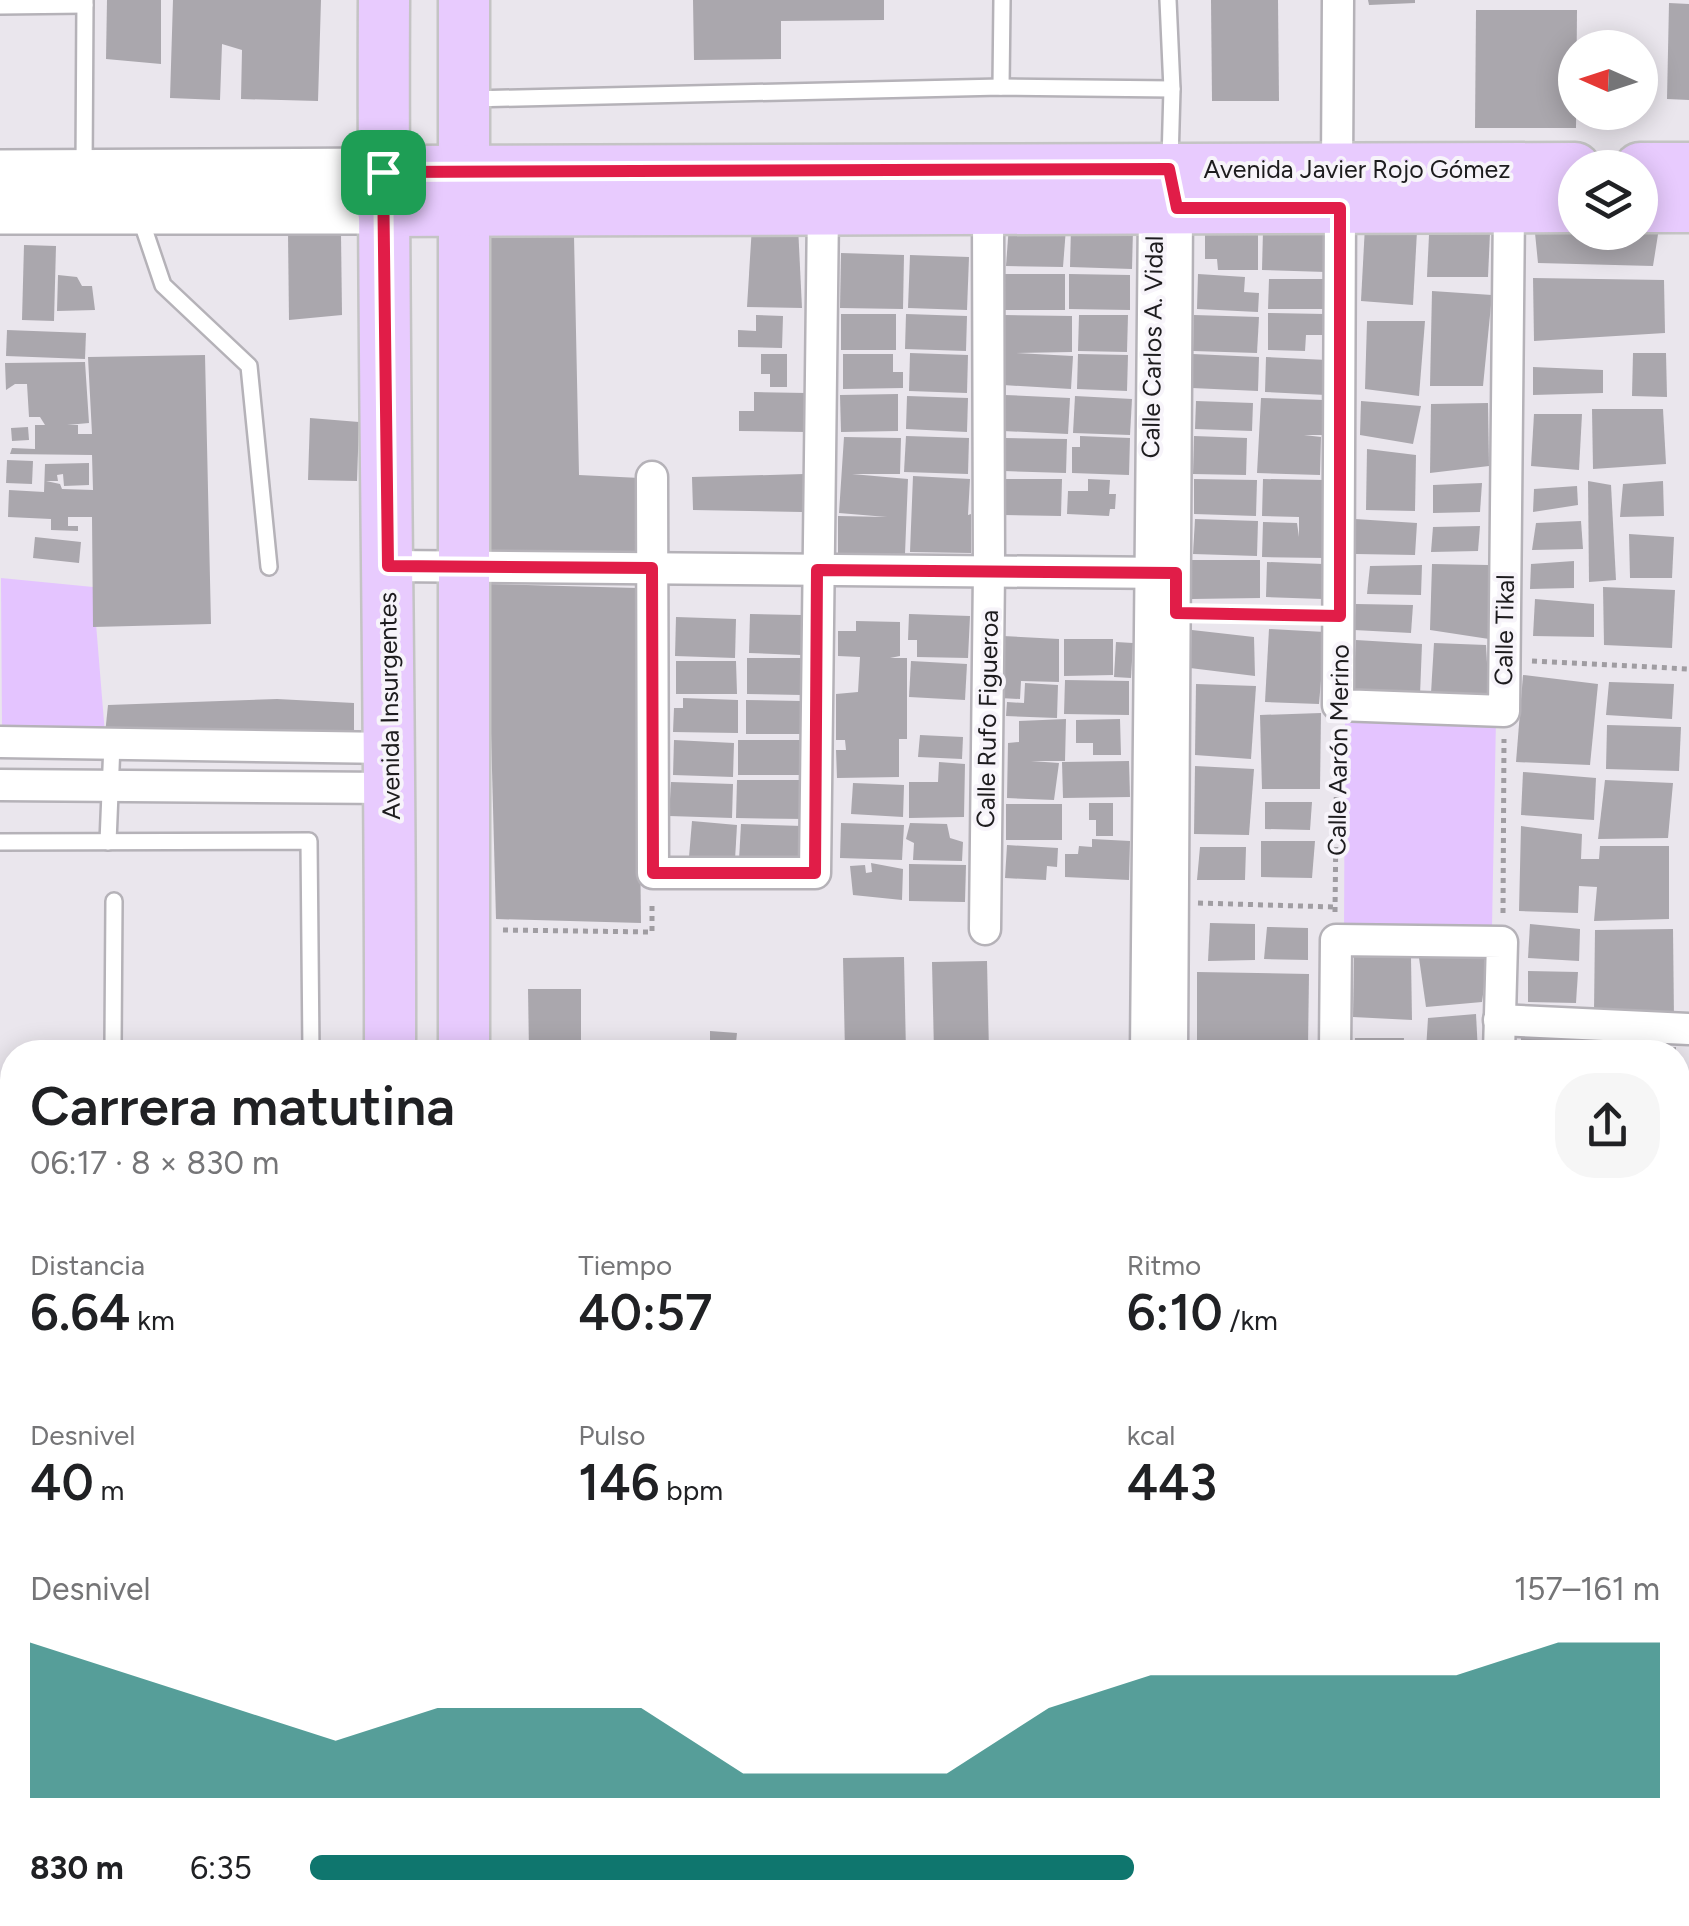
<!DOCTYPE html>
<html lang="es">
<meta charset="utf-8">
<style>
:root{--surface:#fff;--page:#f6f6f6;--text:#202124;--muted:#757577;--accent:#0f766e}
body{margin:0;font-family:Figtree,sans-serif;background:var(--page);color:var(--text);height:100vh;display:flex;flex-direction:column;font-size:38px;white-space:nowrap}
*{box-sizing:border-box;margin:0}
p{font-size:32px;color:var(--muted)}
.icon{flex:none;width:55px;height:55px;fill:none;stroke:currentColor;stroke-width:2;stroke-linecap:round;stroke-linejoin:round}
.map{position:relative;flex:1;overflow:hidden}
.side{position:absolute;left:0px;top:1040px;width:1690px;height:888px;display:flex;flex-direction:column;background:var(--surface);border-radius:40px 40px 0 0;box-shadow:0 5px 25px #0003}
.side>*{flex:none}
.needle{width:65px;rotate:273deg}
.tools{position:absolute;left:1558px;top:30px;display:grid;gap:20px}
.tools a{display:grid;place-items:center;width:100px;height:100px;border-radius:50%;background:var(--surface);box-shadow:0 5px 25px #0003;font-size:50px}
.pin{position:absolute;display:grid;place-items:center;width:85px;height:85px;color:#fff;margin:-42px;border-radius:20px;box-shadow:0 5px 15px #0006}
.round{display:grid;place-items:center;flex:none;width:105px;height:105px;border-radius:40px;background:var(--page)}
.headline{display:flex;align-items:center;justify-content:space-between;height:170px;padding:0 30px}
h1{font-size:55px;font-weight:600;line-height:75px}
.figures{display:grid;grid-template-columns:repeat(3,1fr);gap:15px;height:170px;padding:10px 30px}
.figures div{display:grid;align-content:center}
.figures b{font-size:50px;font-weight:600}
.figures small{font-size:28px;font-weight:400}
.figures p{font-size:28px}
.chart{height:280px;padding:20px 30px}
.chart p{display:flex;justify-content:space-between}
.chart svg{width:100%;height:180px;margin-top:10px;fill:var(--accent);opacity:.7}
ul{padding:0 30px;list-style:none;font-size:32px}
li{display:grid;grid-template-columns:160px 120px 1fr;align-items:center;height:75px}
li i{height:25px;border-radius:12px;background:var(--accent)}
.map>svg:first-child{display:block}
</style>
<div class="map">
<svg width="1689" height="1926" viewBox="0 0 1689 1926">
<rect width="100%" height="100%" fill="#eae6ed"/>
<g fill="#e4c4ff">
<polygon points="1,578 93,587 105,734 2,730"/>
<polygon points="1345,718 1496,719 1492,927 1344,932"/>
</g>
<g fill="#aaa7ad">
<polygon points="107,0 161,0 161,64 106,59"/>
<polygon points="173,0 321,0 318,101 241,99 242,50 222,44 220,100 170,98"/>
<polygon points="693,0 884,0 884,20 781,21 781,59 694,60"/>
<polygon points="1211,0 1278,0 1279,101 1212,101"/>
<polygon points="1368,0 1415,0 1415,3 1369,5"/>
<polygon points="1669,3 1689,4 1689,100 1667,99"/>
<polygon points="1476,10 1577,10 1576,128 1475,128"/>
<polygon points="485,225 574,236 579,475 640,478 635,520 644,520 639,564 486,564"/>
<polygon points="1009,225 1066,228 1063,267 1006,266"/>
<polygon points="752,226 798,226 802,308 747,307"/>
<polygon points="1365,226 1417,231 1413,305 1361,301"/>
<polygon points="1071,227 1133,229 1132,269 1070,267"/>
<polygon points="1659,228 1653,266 1538,263 1535,233 1640,232 1640,229"/>
<polygon points="1263,231 1326,232 1326,272 1262,270"/>
<polygon points="288,233 341,234 342,315 289,320"/>
<polygon points="1205,233 1258,233 1258,270 1218,270 1217,259 1205,259"/>
<polygon points="1490,233 1488,277 1427,277 1429,235"/>
<polygon points="24,245 56,246 54,321 22,320"/>
<polygon points="841,253 904,255 903,309 840,308"/>
<polygon points="910,255 969,257 967,310 908,308"/>
<rect x="1004" y="274" width="61" height="36"/>
<polygon points="1069,274 1130,275 1130,310 1069,309"/>
<polygon points="1198,274 1245,277 1244,292 1259,293 1258,312 1197,309"/>
<polygon points="58,275 77,277 82,286 92,286 95,310 57,311"/>
<polygon points="1533,278 1664,280 1665,333 1534,341"/>
<polygon points="1269,279 1323,279 1323,309 1268,309"/>
<polygon points="1432,291 1492,295 1483,386 1430,386"/>
<polygon points="1268,313 1325,314 1325,335 1306,335 1305,351 1268,350"/>
<rect x="841" y="314" width="55" height="36"/>
<polygon points="906,314 967,316 966,351 905,349"/>
<polygon points="756,315 783,316 782,348 738,347 738,330 756,331"/>
<polygon points="1004,315 1072,316 1072,352 1016,353 1073,356 1071,389 1003,385"/>
<polygon points="1079,315 1128,315 1127,352 1078,351"/>
<polygon points="1194,315 1259,317 1257,353 1193,351"/>
<polygon points="1367,321 1425,321 1419,396 1365,389"/>
<polygon points="7,330 86,333 85,359 6,356"/>
<polygon points="910,353 968,355 967,393 909,391"/>
<polygon points="1633,353 1666,353 1667,397 1632,396"/>
<polygon points="761,354 787,354 787,387 770,387 770,374 761,374"/>
<polygon points="843,354 893,354 893,372 903,372 903,388 843,389"/>
<polygon points="1078,354 1128,355 1127,391 1077,389"/>
<polygon points="1193,354 1259,357 1258,391 1192,388"/>
<polygon points="205,355 211,624 93,627 92,517 68,517 68,526 78,526 78,531 51,530 51,519 8,517 9,490 44,492 45,464 89,463 89,485 64,486 63,474 57,475 58,481 46,481 60,484 62,489 93,490 92,455 10,454 12,448 35,449 35,425 45,425 40,417 29,417 27,384 15,384 6,390 5,363 85,362 89,423 67,425 78,425 78,434 92,434 88,357"/>
<polygon points="1266,357 1327,360 1326,395 1265,392"/>
<polygon points="1533,367 1603,370 1603,393 1533,395"/>
<polygon points="754,392 806,393 806,432 739,431 739,411 754,411"/>
<polygon points="898,394 898,431 841,432 840,395"/>
<polygon points="1005,395 1070,398 1068,434 1003,431"/>
<polygon points="907,396 968,398 967,432 906,429"/>
<polygon points="1075,396 1132,399 1130,435 1073,433"/>
<polygon points="1261,398 1324,400 1323,435 1304,435 1321,437 1320,475 1257,473"/>
<polygon points="1196,401 1253,403 1252,431 1195,429"/>
<polygon points="1361,401 1421,406 1413,444 1360,435"/>
<polygon points="1488,403 1489,466 1430,473 1431,404"/>
<polygon points="1592,409 1663,409 1666,464 1593,469"/>
<polygon points="1534,414 1582,414 1579,470 1531,466"/>
<polygon points="310,418 359,422 357,481 308,480"/>
<polygon points="28,427 29,440 12,441 11,428"/>
<polygon points="906,436 969,438 968,474 904,472"/>
<polygon points="1080,436 1130,438 1129,475 1072,473 1072,447 1080,447"/>
<polygon points="1194,436 1247,438 1246,475 1193,474"/>
<polygon points="844,437 901,438 900,474 852,474 908,479 905,554 838,553 838,516 887,517 839,513"/>
<polygon points="1005,438 1067,439 1066,473 1004,471"/>
<polygon points="1367,449 1416,455 1415,511 1366,510"/>
<polygon points="7,460 33,461 32,484 6,483"/>
<polygon points="804,474 802,512 693,510 692,477"/>
<polygon points="913,476 970,479 968,515 971,514 971,553 910,552"/>
<polygon points="1004,479 1062,479 1061,516 1004,515"/>
<polygon points="1088,479 1110,480 1109,494 1116,494 1115,509 1110,509 1109,516 1067,514 1068,491 1088,491"/>
<polygon points="1194,479 1257,480 1256,516 1194,514"/>
<polygon points="1263,479 1325,480 1326,558 1262,557 1263,522 1297,523 1299,537 1299,517 1262,516"/>
<polygon points="1588,481 1611,485 1616,580 1589,582"/>
<polygon points="1663,481 1664,516 1620,517 1623,484"/>
<polygon points="1482,483 1480,512 1433,513 1433,485"/>
<polygon points="1577,486 1578,505 1533,512 1534,489"/>
<polygon points="1195,519 1258,521 1257,556 1193,554"/>
<polygon points="1355,519 1417,523 1415,555 1356,554"/>
<polygon points="1581,521 1583,549 1532,550 1536,523"/>
<polygon points="1480,526 1478,551 1431,552 1433,527"/>
<polygon points="1629,534 1674,537 1672,578 1630,578"/>
<polygon points="35,537 81,542 79,563 33,558"/>
<polygon points="1192,560 1260,560 1260,598 1192,599"/>
<polygon points="1574,561 1574,588 1530,589 1531,564"/>
<polygon points="1267,562 1324,564 1323,599 1266,597"/>
<polygon points="1432,564 1488,565 1489,639 1430,630"/>
<polygon points="1422,565 1421,595 1367,594 1370,566"/>
<polygon points="487,584 637,588 641,923 496,919"/>
<polygon points="1603,587 1675,590 1672,648 1604,645"/>
<polygon points="1535,599 1594,604 1594,637 1533,636"/>
<polygon points="1356,604 1413,605 1411,633 1354,630"/>
<polygon points="750,614 802,615 801,655 749,653"/>
<polygon points="909,614 970,616 968,658 917,657 917,640 908,640"/>
<polygon points="676,617 736,619 735,658 675,656"/>
<polygon points="856,621 900,622 900,656 890,658 907,658 907,739 899,739 899,777 837,778 836,750 846,750 845,740 836,740 836,694 858,692 860,657 838,656 838,631 856,631"/>
<polygon points="1269,629 1325,632 1319,704 1265,702"/>
<polygon points="1192,630 1254,637 1255,676 1190,668"/>
<polygon points="1003,636 1059,639 1059,682 1021,681 1020,699 1000,698"/>
<polygon points="1064,639 1113,639 1113,675 1064,676"/>
<polygon points="1356,640 1422,644 1420,695 1353,694"/>
<polygon points="1116,642 1133,643 1131,678 1114,677"/>
<polygon points="1434,643 1486,645 1489,699 1431,693"/>
<polygon points="747,658 802,658 802,695 747,694"/>
<polygon points="676,661 736,661 737,694 676,694"/>
<polygon points="911,661 967,664 965,700 909,697"/>
<polygon points="1523,675 1598,684 1590,765 1516,762"/>
<polygon points="1065,680 1129,681 1129,715 1064,714"/>
<polygon points="1609,682 1674,684 1672,719 1606,715"/>
<polygon points="1025,683 1058,685 1057,718 1006,716 1007,702 1024,703"/>
<polygon points="1196,684 1256,686 1251,759 1195,755"/>
<polygon points="683,698 738,700 738,733 673,732 674,708 683,708"/>
<polygon points="277,699 354,703 354,736 105,734 108,705"/>
<polygon points="746,700 801,701 801,734 746,734"/>
<polygon points="1321,713 1320,789 1262,789 1260,715"/>
<polygon points="1066,719 1065,761 1031,761 1059,763 1054,800 1007,798 1008,743 1019,742 1019,721"/>
<polygon points="1120,719 1121,755 1093,755 1093,743 1076,743 1076,720"/>
<polygon points="1607,725 1681,727 1679,771 1606,769"/>
<polygon points="920,735 963,737 962,759 918,757"/>
<polygon points="674,740 734,743 733,777 673,775"/>
<rect x="738" y="740" width="66" height="35"/>
<polygon points="1129,761 1130,797 1063,798 1062,762"/>
<polygon points="939,762 965,764 964,817 909,818 909,782 938,782"/>
<polygon points="1195,766 1254,769 1249,835 1194,834"/>
<polygon points="1523,772 1596,778 1594,820 1521,815"/>
<polygon points="737,780 804,780 804,819 736,818"/>
<polygon points="1605,780 1673,783 1668,838 1598,839"/>
<polygon points="671,782 733,784 732,818 669,816"/>
<polygon points="853,783 904,785 903,817 851,814"/>
<polygon points="1265,802 1312,802 1310,830 1265,829"/>
<polygon points="1089,803 1113,803 1113,836 1096,836 1096,820 1089,820"/>
<rect x="1006" y="804" width="56" height="36"/>
<polygon points="692,821 737,825 735,860 689,857"/>
<polygon points="841,823 904,825 902,860 840,858"/>
<polygon points="910,823 947,824 950,838 963,842 962,861 913,860 914,843 906,839"/>
<polygon points="741,824 802,826 801,861 739,860"/>
<polygon points="1521,826 1582,834 1581,859 1599,859 1600,846 1669,846 1669,919 1594,921 1597,887 1579,886 1578,913 1519,911"/>
<polygon points="1092,839 1130,841 1129,880 1065,877 1065,854 1078,854 1079,846 1092,847"/>
<polygon points="1261,841 1315,841 1312,878 1261,877"/>
<polygon points="1007,845 1058,848 1057,867 1047,866 1046,880 1005,878"/>
<polygon points="1200,847 1246,847 1245,880 1197,880"/>
<polygon points="871,863 903,869 902,900 853,895 850,866 865,865 866,873 872,872"/>
<polygon points="909,864 966,865 965,902 909,901"/>
<polygon points="1210,923 1255,924 1255,960 1208,961"/>
<polygon points="1530,924 1580,929 1579,961 1528,958"/>
<polygon points="1267,927 1308,928 1308,960 1264,959"/>
<polygon points="1673,929 1674,1019 1594,1011 1595,930"/>
<polygon points="1489,950 1482,1002 1426,1007 1418,951"/>
<polygon points="904,957 906,1052 845,1052 843,958"/>
<polygon points="1354,957 1411,958 1412,1020 1353,1017"/>
<polygon points="987,961 989,1052 934,1052 932,962"/>
<polygon points="1528,971 1578,972 1576,1003 1528,1002"/>
<polygon points="1197,972 1309,974 1308,1047 1197,1042"/>
<polygon points="528,989 581,989 581,1052 529,1052"/>
<polygon points="1476,1014 1478,1052 1426,1050 1428,1018"/>
<polygon points="710,1031 737,1033 735,1052 710,1052"/>
<polygon points="1521,1035 1619,1040 1619,1052 1521,1052"/>
<polygon points="1355,1038 1404,1038 1403,1052 1354,1052"/>
<polygon points="1676,1047 1676,1052 1632,1052 1632,1050"/>
<rect x="582" y="1915" width="30" height="11"/>
<polygon points="619,1915 700,1915 699,1926 618,1925"/>
<polygon points="747,1915 804,1915 803,1926 746,1926"/>
<polygon points="836,1915 877,1915 876,1926 835,1926"/>
<polygon points="1120,1915 1162,1915 1161,1922 1119,1920"/>
<polygon points="1178,1915 1243,1915 1242,1926 1178,1925"/>
<polygon points="1314,1915 1359,1915 1358,1926 1313,1926"/>
<rect x="1513" y="1915" width="61" height="11"/>
<rect x="1615" y="1915" width="63" height="11"/>
<polygon points="1388,1916 1450,1924 1450,1926 1378,1926 1378,1922 1387,1923"/>
<polygon points="502,1920 560,1923 560,1926 502,1926"/>
</g>
<g fill="none" stroke-linecap="round" stroke-linejoin="round">
<defs>
<g id="service">
<polyline points="1168,0 1172,89 1170,161"/>
<polyline points="0,6 85,5"/>
<polyline points="1001,87 1002,0"/>
<polyline points="471,99 1001,87 1172,89"/>
<polyline points="84,171 85,0"/>
<polyline points="140,217 163,285 249,366 269,567"/>
<polyline points="0,842 309,841 311,1052"/>
<polyline points="108,842 112,744"/>
<polyline points="113,1046 114,901"/>
<polyline points="0,1096 12,1096"/>
<polyline points="0,1762 12,1762"/>
<polyline points="119,1915 119,1926"/>
<polyline points="315,1926 315,1915"/>
</g>
<g id="minor">
<polyline points="1337,168 1338,0"/>
<polyline points="1340,208 1338,705 1504,711 1509,207"/>
<polyline points="652,477 653,873 815,873 823,209"/>
<polyline points="388,566 1170,573"/>
<polyline points="0,742 391,748"/>
<polyline points="0,785 391,788"/>
<polyline points="985,929 989,571 988,209"/>
<polyline points="1499,1020 1689,1029"/>
<polyline points="1146,1052 1154,208 1159,195"/>
<polyline points="1172,1052 1177,208 1174,192"/>
<polyline points="1335,1052 1336,940 1502,942 1499,1052"/>
<polyline points="1467,1915 1467,1926"/>
<polyline points="1491,1915 1491,1926"/>
<polyline points="710,1926 711,1915"/>
<polyline points="1270,1926 1270,1915"/>
</g>
<g id="secondary">
<polyline points="0,173 383,171"/>
<polyline points="0,211 383,211"/>
</g>
<g id="primary">
<path d="M384,0c-2,351 7,702 6,1052"/>
<polyline points="464,0 464,1052"/>
<polyline points="1640,168 1689,168"/>
<polyline points="383,171 1575,168"/>
<polyline points="1640,207 1689,207"/>
<polyline points="383,211 1575,207"/>
<polyline points="462,1915 462,1926"/>
<polyline points="390,1926 390,1915"/>
</g>
</defs>
<use href="#service" stroke="#b5b2b8" stroke-width="20"/>
<use href="#minor" stroke="#b5b2b8" stroke-width="35"/>
<use href="#secondary" stroke="#b5b2b8" stroke-width="50"/>
<use href="#primary" stroke="#c4c4c4" stroke-width="55"/>
<g stroke="#a09da2" stroke-width="5" stroke-dasharray="5 5" stroke-linecap="butt">
<polyline points="1203,614 1312,616"/>
<polyline points="1532,661 1689,669"/>
<polyline points="1198,903 1335,907"/>
<polyline points="1335,912 1337,733"/>
<polyline points="1503,913 1504,739"/>
<polyline points="503,930 652,932 652,901"/>
<polyline points="1076,1915 1078,1926"/>
</g>
<use href="#service" stroke="#fff" stroke-width="15"/>
<use href="#minor" stroke="#fff" stroke-width="30"/>
<use href="#secondary" stroke="#fff" stroke-width="45"/>
<use href="#primary" stroke="#e8cbfe" stroke-width="50"/>
</g>
<g fill="none" stroke-linecap="round" stroke-linejoin="round">
<defs>
<polygon id="route" points="1169,169 1177,208 1340,208 1340,616 1176,613 1176,573 817,570 815,873 653,873 652,568 388,566 383,172"/>
</defs>
<use href="#route" stroke="#fff" stroke-width="20"/>
<use href="#route" stroke="#e11d48" stroke-width="12"/>
</g>
<g text-anchor="middle" stroke-width="8" stroke-linejoin="round" paint-order="stroke">
<g font-size="25" fill="#1d1c1e" stroke="#f7f4fa">
<text x="1357" y="178">Avenida Javier Rojo Gómez</text>
<text transform="translate(1152 347) rotate(-89)" y="9">Calle Carlos A. Vidal</text>
<text transform="translate(1504 630) rotate(-89)" y="9">Calle Tikal</text>
<text transform="translate(389 706) rotate(-91)" y="9">Avenida Insurgentes</text>
<text transform="translate(987 719) rotate(-89)" y="9">Calle Rufo Figueroa</text>
<text transform="translate(1338 750) rotate(-89)" y="9">Calle Aarón Merino</text>
</g>
</g>
</svg>
<div class="tools">
<a><svg class="needle" viewBox="-14 -14 28 28"><path d="M0-13l5 13h-10z" fill="#e53935"/><path d="M0 13l5-13h-10z" fill="#757577"/></svg></a>
<a><svg class="icon" aria-label="layers" viewBox="0 0 24 24"><path d="M12 4l9 5-9 5-9-5zM3 14l9 5 9-5"/></svg></a>
</div>
<div class="pin" style="left:383px;top:172px;background:#1e9e55"><svg class="icon" aria-label="arrive" viewBox="0 0 24 24"><path d="M6 21V4h12l-3 4 3 4H6"/></svg></div>
<section class="side">
<div class="headline"><div><h1>Carrera matutina</h1><p>06:17 · 8 × 830 m</p></div><a class="round"><svg class="icon" aria-label="share" viewBox="0 0 24 24"><path d="M12 15V3M7 8l5-5 5 5M5 13v7h14v-7"/></svg></a></div>
<div class="figures">
<div><p>Distancia</p><b>6.64<small> km</small></b></div>
<div><p>Tiempo</p><b>40:57</b></div>
<div><p>Ritmo</p><b>6:10<small> /km</small></b></div>
</div>
<div class="figures">
<div><p>Desnivel</p><b>40<small> m</small></b></div>
<div><p>Pulso</p><b>146<small> bpm</small></b></div>
<div><p>kcal</p><b>443</b></div>
</div>
<div class="chart"><p><span>Desnivel</span>157–161 m</p>
<svg viewBox="0 0 160 44" preserveAspectRatio="none"><path d="M0 44V6L10 14L20 22L30 30L40 22L50 22L60 22L70 38L80 38L90 38L100 22L110 14L120 14L130 14L140 14L150 6L160 6V44z"/></svg>
</div>
<ul>
<li><b>830 m</b>6:35<i style="width:61%"></i></li>
</ul>
</section>
</div>
